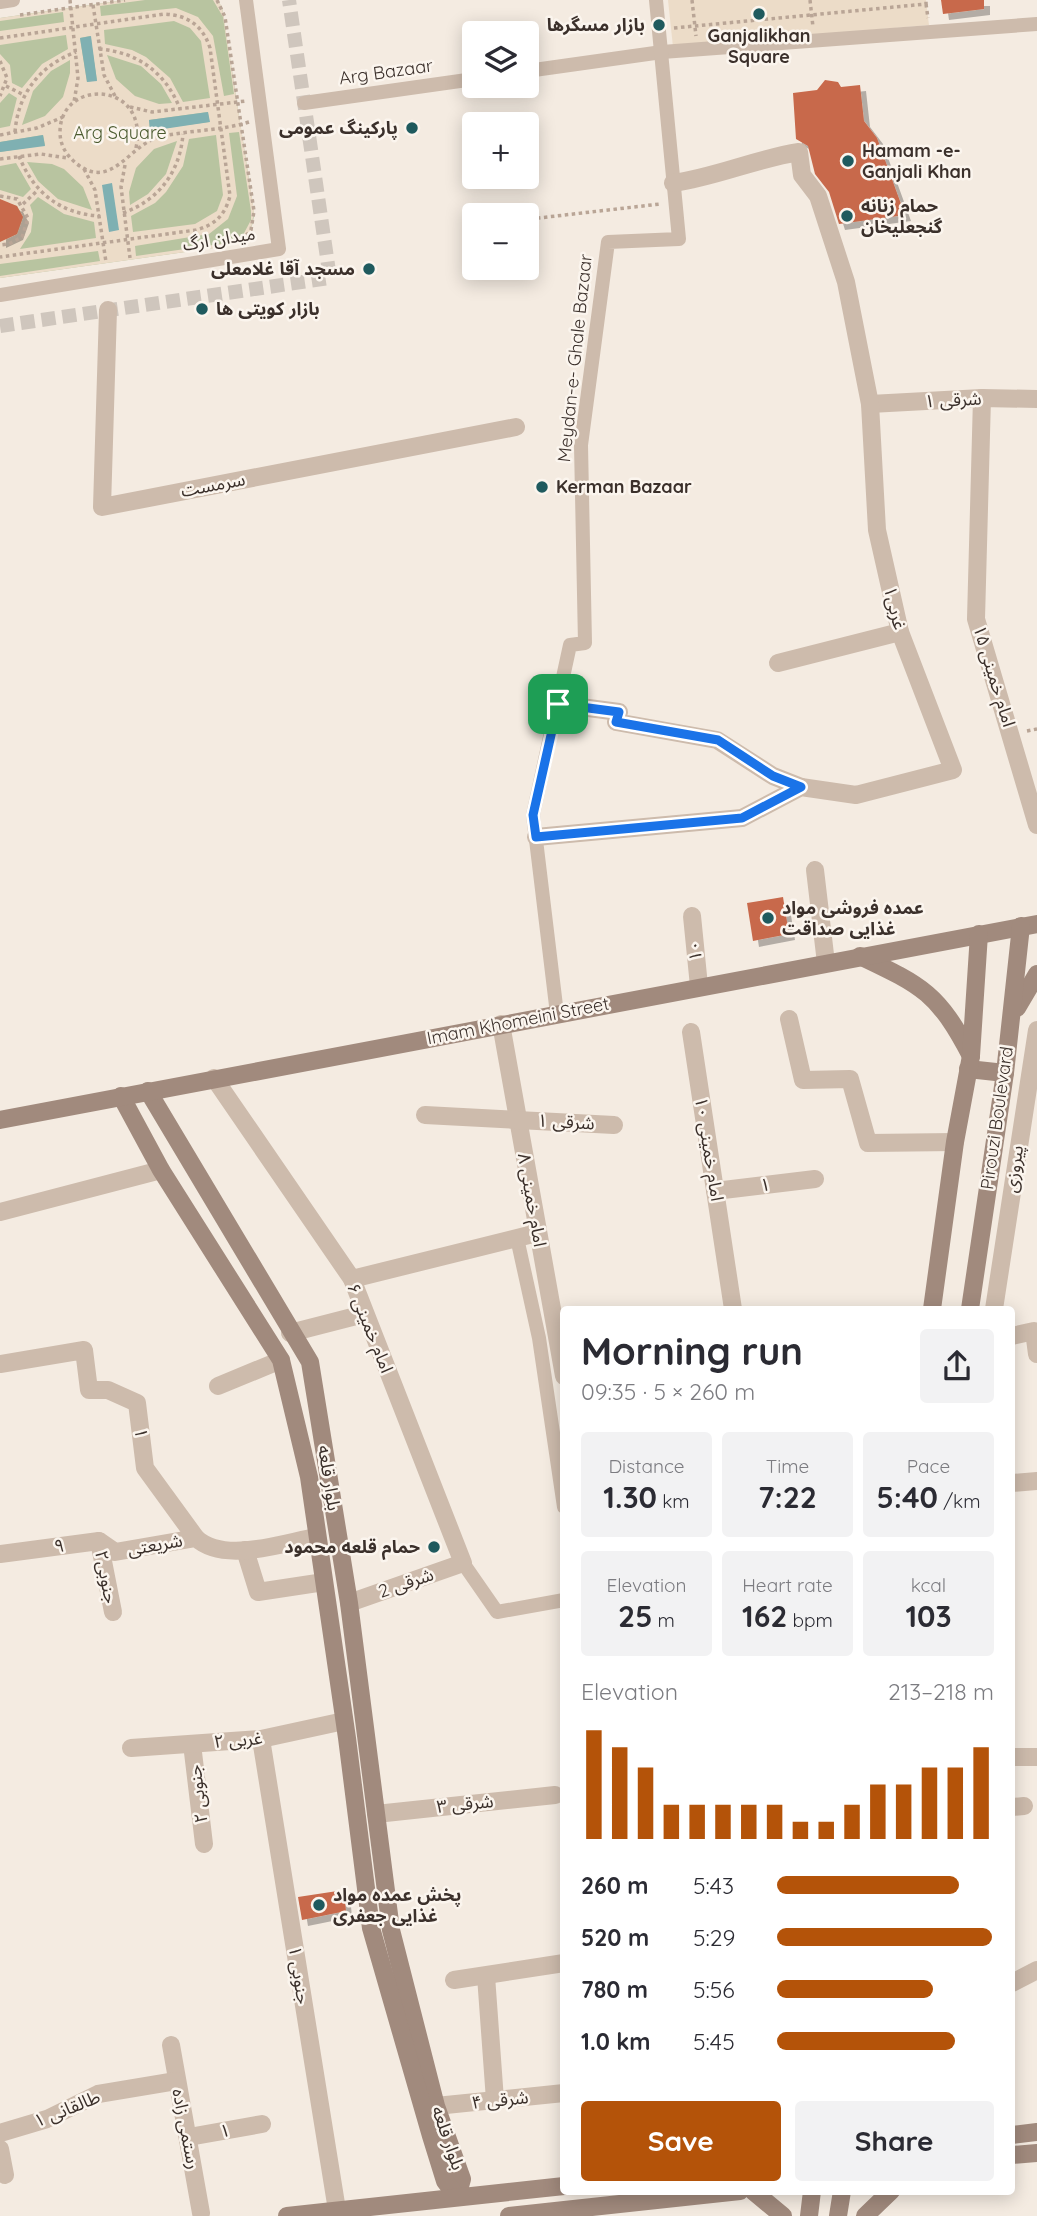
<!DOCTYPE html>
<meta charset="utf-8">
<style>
:root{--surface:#fff;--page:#f2f2f3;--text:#2b2b33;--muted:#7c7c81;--accent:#b45309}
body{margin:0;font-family:Quicksand,"Noto Sans Arabic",sans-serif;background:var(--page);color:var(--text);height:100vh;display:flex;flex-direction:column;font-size:26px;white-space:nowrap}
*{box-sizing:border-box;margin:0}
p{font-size:23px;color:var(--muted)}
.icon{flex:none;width:38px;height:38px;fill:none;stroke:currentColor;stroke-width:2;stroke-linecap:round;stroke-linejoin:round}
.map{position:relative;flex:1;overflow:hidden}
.sheet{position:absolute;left:560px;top:1306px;width:455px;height:889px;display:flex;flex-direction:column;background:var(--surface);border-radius:7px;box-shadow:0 4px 18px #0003}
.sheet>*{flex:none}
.fabs{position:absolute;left:462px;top:21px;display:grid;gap:14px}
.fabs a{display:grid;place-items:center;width:77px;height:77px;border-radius:7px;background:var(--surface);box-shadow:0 4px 18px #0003;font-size:35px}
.pin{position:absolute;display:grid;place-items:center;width:60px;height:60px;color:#fff;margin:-30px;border-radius:14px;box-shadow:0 4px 10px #0006}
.round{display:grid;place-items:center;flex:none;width:74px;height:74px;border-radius:7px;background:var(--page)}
.summary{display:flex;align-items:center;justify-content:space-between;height:119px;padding:0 21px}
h1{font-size:38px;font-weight:700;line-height:52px}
.metrics{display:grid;grid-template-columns:repeat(3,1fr);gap:10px;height:119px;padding:7px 21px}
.metrics div{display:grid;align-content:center;border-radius:7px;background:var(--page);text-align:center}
.metrics b{font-size:30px;font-weight:700}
.metrics small{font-size:19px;font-weight:400}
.metrics p{font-size:19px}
.chart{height:196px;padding:14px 21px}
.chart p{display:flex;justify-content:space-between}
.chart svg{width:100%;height:126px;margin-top:7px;stroke:var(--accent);stroke-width:6}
.primary-button{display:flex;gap:14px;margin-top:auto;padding:14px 21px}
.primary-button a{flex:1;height:80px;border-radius:7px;background:var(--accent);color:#fff;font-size:28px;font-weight:700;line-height:80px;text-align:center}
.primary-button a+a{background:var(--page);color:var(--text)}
ul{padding:0 21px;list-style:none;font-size:23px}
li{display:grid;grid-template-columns:112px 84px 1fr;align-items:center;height:52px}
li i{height:18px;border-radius:9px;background:var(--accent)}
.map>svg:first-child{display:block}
</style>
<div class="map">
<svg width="1037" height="2216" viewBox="0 0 1037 2216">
<defs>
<filter id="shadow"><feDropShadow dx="6" dy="6" stdDeviation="0" flood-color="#0004"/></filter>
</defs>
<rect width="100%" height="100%" fill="#f4ebe1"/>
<path fill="#b8c4a0" d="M125,0h92l5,7 32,204c0,19 -8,29 -26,35l-228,32v-260z"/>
<g fill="#ecdcc8" fill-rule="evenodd">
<path d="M125,0h20l-45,6 1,10 75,-8 22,9 15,19 11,60 10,-2 -11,-77 -10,-17h4l5,7 32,204 -3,19 -6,8 -17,8 -228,32v-2l100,-15 -2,-10 -98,13v-24l17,-6 6,-17 -6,-11 -17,-5v-11l23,7 8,-8 -15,-26 -16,3v-14l45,-7 -2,-10 -43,7v-14l10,-2 7,-28 -8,-5 -9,10v-49l10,11 2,18 10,5 20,-24 26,-15 -2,-14 -66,10v-14l64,-9 -1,-10 -63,9v-3zM174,21l16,7 11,13 9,57 -27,4 -13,-24 -24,-21 -14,-7 -27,-6 -1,-14zM90,36l7,44 -10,2 -7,-44zM107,55l34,11 20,18 11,19 -13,1 -24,-8 -19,-17zM70,60v13l-7,24 -18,19 -23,9 11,-34 18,-20zM208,112l1,10 -59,8 -1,-10zM239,132l12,79v9l-8,15 -16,8 -91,13 -1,-10 74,-12 19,-15 9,-23 -8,-63zM216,135l7,60 -6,16 -22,13 -62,8 -2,-16 24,-13 11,-11 17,-26 6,-27zM177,141l-11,33 -18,20 -18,11 -1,-13 7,-24 18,-19zM27,162l25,2 12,5 19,18 9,23 -34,-11 -20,-18zM38,197l26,17 30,8 2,16 -76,11 11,-17 2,-18 -3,-9z"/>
<polygon points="668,0 926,0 929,25 673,47"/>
</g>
<g fill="#7fb0b2">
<polygon points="91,36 97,81 87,82 80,38"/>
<polygon points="208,112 210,122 150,131 149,120"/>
<polygon points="43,135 45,146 0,152 0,142"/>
<polygon points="112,183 119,230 109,232 102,185"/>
</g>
<g fill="#c8694b" filter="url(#shadow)">
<polygon points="941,0 984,0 984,9 943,14"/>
<polygon points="825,80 838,82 841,87 860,85 864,121 877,138 905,215 839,224 829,192 815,174 808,146 796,139 793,93 817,90"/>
<polygon points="0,199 17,206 23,217 17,234 0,242"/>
<polygon points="783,897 789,934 753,941 747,903"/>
<polygon points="344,1890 346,1911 302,1920 298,1897"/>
</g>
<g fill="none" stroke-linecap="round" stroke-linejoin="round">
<polyline stroke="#cfc6bd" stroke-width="14" stroke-dasharray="14 7" stroke-linecap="butt" points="0,326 330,278 289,0"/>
<g stroke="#b9a596" stroke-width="3.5" stroke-dasharray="3.5 3.5" stroke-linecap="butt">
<polyline points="70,0 78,78 74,102"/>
<polyline points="217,0 225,17 254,211 251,230 243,239"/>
<polyline points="692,0 696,36"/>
<polyline points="810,0 813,27"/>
<polyline points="926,4 928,18"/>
<polyline points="93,5 104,75 115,96"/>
<polyline points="20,15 125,0"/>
<polyline points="674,28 926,4 926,0"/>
<path d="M0,38l164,-24c24,1 39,12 46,34l20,148c-5,19 -15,29 -34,34l-196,27"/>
<path d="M99,49c39,3 67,24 81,60"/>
<polyline points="0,61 7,78 0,96"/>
<polyline points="6,86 24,95"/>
<polyline points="130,107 152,112 246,101"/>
<path d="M15,132c3,-38 24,-66 61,-80"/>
<polyline points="0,135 37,128 63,117"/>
<path d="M136,148c14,-68 -76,-70 -76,-16 0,14 7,24 17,32 35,27 52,-19 82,-27 30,-7 61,-6 90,-15"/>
<path d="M19,156c14,36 41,58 81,60"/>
<polyline points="0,159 41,154 67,158"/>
<polyline points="125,165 121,187 130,258"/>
<polyline points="84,169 95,190 106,262"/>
<polyline points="0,196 17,199 28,218 22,237 9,244 0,245"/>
<polyline points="23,204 38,190"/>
<path d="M123,213c36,-13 57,-41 60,-79"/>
<polyline points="530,219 660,204"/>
<polyline points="1027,731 1037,729"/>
</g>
<g stroke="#cdbbac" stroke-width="14">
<polyline points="0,2 13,0"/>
<polyline points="527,71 662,52 1037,24"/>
<polyline points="304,103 474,79"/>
<polyline points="0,295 279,249 246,0"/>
<polyline points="557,1014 533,815 570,645 585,643 581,445 608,242 679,239 656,0"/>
<polyline points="517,1238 539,1338 564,1507"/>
<polyline points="463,1563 497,1612 564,1600"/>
</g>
<g stroke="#cdbbac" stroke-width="18">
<polyline points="108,310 102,507 516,427"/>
<polyline points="982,398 976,619 1037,825"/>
<polyline points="870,404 982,398 1037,399"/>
<polyline points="778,663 900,632"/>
<polyline points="558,704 619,712 616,722 717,740 773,776 801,787"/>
<path d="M536,837l206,-19 59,-31 55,8 97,-25 -53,-138 -23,-102 -7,-126 -24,-122 -28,-86 -16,-21 -3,-23c-44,7 -83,25 -126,31"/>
<polyline points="815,870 826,963"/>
<polyline points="692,916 699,986"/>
<polyline points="789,1019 803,1080 850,1079 868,1143 955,1142"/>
<polyline points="501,1024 564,1376"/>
<polyline points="691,1032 733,1309"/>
<polyline points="214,1078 352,1279 463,1563 349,1603"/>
<polyline points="425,1115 614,1125"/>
<polyline points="715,1191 815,1179"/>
<polyline points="0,1212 161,1170"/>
<polyline points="352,1279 537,1233"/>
<polyline points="994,1309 1037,1030"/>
<polyline points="290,1333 364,1314"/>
<polyline points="1012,1336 1034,1331 1037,1354"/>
<polyline points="0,1364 84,1350 89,1390 108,1390 137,1403 145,1468 196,1538"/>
<polyline points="218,1386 281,1360"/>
<polyline points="1012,1483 1037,1481"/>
<polyline points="99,1541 113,1612"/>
<polyline points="245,1550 258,1592 324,1582"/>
<path d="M0,1554l99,-13 16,11 81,-14c28,26 86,5 120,-1"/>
<polyline points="261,1739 337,2210"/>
<polyline points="192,1744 204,1844"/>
<polyline points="131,1748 261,1739 344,1721"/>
<polyline points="1012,1757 1037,1757"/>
<polyline points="1012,1807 1024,1806"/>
<polyline points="376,1814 555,1795"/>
<polyline points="486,1976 495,2100"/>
<polyline points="454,1980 564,1963"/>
<polyline points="1012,1983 1037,1970"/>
<polyline points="171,2045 201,2213"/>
<polyline points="436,2106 564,2093"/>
<polyline points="0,2133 47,2119 98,2094 176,2081"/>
<polyline points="189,2137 262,2124"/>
<polyline points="0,2149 5,2175"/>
</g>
<g stroke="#a18a7d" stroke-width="18">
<path d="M860,956c63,30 78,37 111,100"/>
<polyline points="1017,1008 1037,974"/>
<polyline points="968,1069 1005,1073"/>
<polyline points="148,1091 310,1362 349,1603 391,1930 436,2106 462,2179 457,2197"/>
<polyline points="121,1096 161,1170 281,1360 309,1477 347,1738 371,1928 431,2136 445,2181 457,2197"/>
<polyline points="0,1120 1037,924"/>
<polyline points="932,1309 955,1142 971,1056 979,934"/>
<polyline points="970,1309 1005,1073 1021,926"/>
<polyline points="1012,2135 1037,2132"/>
<polyline points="1012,2155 1037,2153"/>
<polyline points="753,2191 783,2216"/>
<polyline points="287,2216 564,2186"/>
<polyline points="509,2216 740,2191"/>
<polyline points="809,2216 812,2191"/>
<polyline points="838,2216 842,2191"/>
<polyline points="865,2216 891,2191"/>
</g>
</g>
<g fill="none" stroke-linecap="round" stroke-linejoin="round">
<defs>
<polygon id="route" points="558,704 619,712 616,722 718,740 773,776 801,787 742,818 536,837 533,815"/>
</defs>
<use href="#route" stroke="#fff" stroke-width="14"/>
<use href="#route" stroke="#1a73e8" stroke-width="9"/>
</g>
<g fill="#1f5a5e" stroke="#fbf5ee" stroke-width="2.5">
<circle cx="759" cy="14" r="7"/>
<circle cx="659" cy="25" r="7"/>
<circle cx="412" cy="128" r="7"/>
<circle cx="848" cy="161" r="7"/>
<circle cx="847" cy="216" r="7"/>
<circle cx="369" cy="269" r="7"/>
<circle cx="202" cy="309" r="7"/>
<circle cx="542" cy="487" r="7"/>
<circle cx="768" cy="918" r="7"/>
<circle cx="434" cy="1547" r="7"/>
<circle cx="319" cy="1905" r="7"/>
</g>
<g text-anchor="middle" stroke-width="5" stroke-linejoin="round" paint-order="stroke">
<g font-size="18" font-weight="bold" fill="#3b302b" stroke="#fbf5ee" text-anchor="start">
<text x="645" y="31" text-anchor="end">بازار مسگرها</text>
<text x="759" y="42" text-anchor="middle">Ganjalikhan<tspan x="759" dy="21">Square</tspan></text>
<text x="398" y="134" text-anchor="end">پارکینگ عمومی</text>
<text x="862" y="157">Hamam -e-<tspan x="862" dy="21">Ganjali Khan</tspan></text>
<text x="861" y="212">حمام زنانه<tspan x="861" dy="21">گنجعلیخان</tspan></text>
<text x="355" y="275" text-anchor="end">مسجد آقا غلامعلی</text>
<text x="216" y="315">بازار کویتی ها</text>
<text x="556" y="493">Kerman Bazaar</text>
<text x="782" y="914">عمده فروشی مواد<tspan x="782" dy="21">غذایی صداقت</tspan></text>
<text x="420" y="1553" text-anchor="end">حمام قلعه محمود</text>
<text x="333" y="1901">پخش عمده مواد<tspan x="333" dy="21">غذایی جعفری</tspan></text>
</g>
<g font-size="18" fill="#3b302b" stroke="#fbf5ee">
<text transform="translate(386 72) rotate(-8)" y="6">Arg Bazaar</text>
<text transform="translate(219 239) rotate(-9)" y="6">میدان ارگ</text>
<text transform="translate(575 358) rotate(-84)" y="6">Meydan-e- Ghale Bazaar</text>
<text transform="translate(953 400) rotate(-3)" y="6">۱ شرقی</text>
<text transform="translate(213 485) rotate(-11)" y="6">سرمست</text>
<text transform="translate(895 608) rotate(76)" y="6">غربی۱</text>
<text transform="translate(994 676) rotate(73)" y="6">امام خمینی ۱۵</text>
<text transform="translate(695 951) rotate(-96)" y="6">۱۰</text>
<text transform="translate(518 1021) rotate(-11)" y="6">Imam Khomeini Street</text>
<text transform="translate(997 1118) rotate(-82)" y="6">Pirouzi Boulevard</text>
<text transform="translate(566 1122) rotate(3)" y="6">۱ شرقی</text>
<text transform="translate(709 1149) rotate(81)" y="6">امام خمینی ۱۰</text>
<text transform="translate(1014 1169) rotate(-82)" y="6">پیروزی</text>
<text transform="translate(765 1185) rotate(-7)" y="6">۱</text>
<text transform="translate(532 1200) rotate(80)" y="6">امام خمینی ۸</text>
<text transform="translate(370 1328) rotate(68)" y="6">امام خمینی ۶</text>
<text transform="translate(141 1433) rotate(83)" y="6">۱</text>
<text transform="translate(329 1478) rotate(81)" y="6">بلوار قلعه</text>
<text transform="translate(155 1545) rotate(-10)" y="6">شریعتی</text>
<text transform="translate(59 1546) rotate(-7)" y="6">۹</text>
<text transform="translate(106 1577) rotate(79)" y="6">جنوبی۲</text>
<text transform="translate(406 1583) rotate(-19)" y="6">2 شرقی</text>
<text transform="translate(238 1740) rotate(-5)" y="6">۲ غربی</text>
<text transform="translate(198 1794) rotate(-97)" y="6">۲ جنوبی</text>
<text transform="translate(465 1804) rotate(-6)" y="6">۳ شرقی</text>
<text transform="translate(299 1975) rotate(81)" y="6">۱ جنوبی</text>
<text transform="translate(500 2100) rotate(-6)" y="6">شرقی ۴</text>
<text transform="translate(67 2109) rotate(-22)" y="6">طالقانی ۱</text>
<text transform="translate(186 2129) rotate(79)" y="6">رستمی زاده</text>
<text transform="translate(225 2131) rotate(-11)" y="6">۱</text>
<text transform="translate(448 2138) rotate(71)" y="6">بلوار قلعه</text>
</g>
<g font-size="18" fill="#4a5a2e" stroke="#fbf5ee">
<text x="120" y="139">Arg Square</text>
</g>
</g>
</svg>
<div class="fabs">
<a><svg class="icon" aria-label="layers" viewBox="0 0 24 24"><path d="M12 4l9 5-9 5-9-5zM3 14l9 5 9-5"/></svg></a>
<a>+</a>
<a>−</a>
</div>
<div class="pin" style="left:558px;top:704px;background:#1e9e55"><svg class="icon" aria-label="arrive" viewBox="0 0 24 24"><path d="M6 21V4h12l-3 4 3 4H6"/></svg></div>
<section class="sheet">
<div class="summary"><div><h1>Morning run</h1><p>09:35 · 5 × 260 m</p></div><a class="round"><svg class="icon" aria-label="share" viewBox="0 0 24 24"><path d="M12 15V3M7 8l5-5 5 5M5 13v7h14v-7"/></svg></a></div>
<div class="metrics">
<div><p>Distance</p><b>1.30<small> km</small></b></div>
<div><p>Time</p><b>7:22</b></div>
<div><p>Pace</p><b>5:40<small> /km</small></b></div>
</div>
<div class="metrics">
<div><p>Elevation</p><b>25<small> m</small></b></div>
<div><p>Heart rate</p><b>162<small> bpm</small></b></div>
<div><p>kcal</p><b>103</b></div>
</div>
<div class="chart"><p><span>Elevation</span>213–218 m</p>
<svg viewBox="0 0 160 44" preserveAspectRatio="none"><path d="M5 44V6M15 44V12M25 44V19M35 44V32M45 44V32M55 44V32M65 44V32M75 44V32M85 44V38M95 44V38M105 44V32M115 44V25M125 44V25M135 44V19M145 44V19M155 44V12"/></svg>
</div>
<ul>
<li><b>260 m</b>5:43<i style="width:84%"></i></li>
<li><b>520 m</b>5:29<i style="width:99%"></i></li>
<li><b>780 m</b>5:56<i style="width:72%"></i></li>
<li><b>1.0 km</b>5:45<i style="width:82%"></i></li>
</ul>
<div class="primary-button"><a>Save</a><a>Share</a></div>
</section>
</div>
